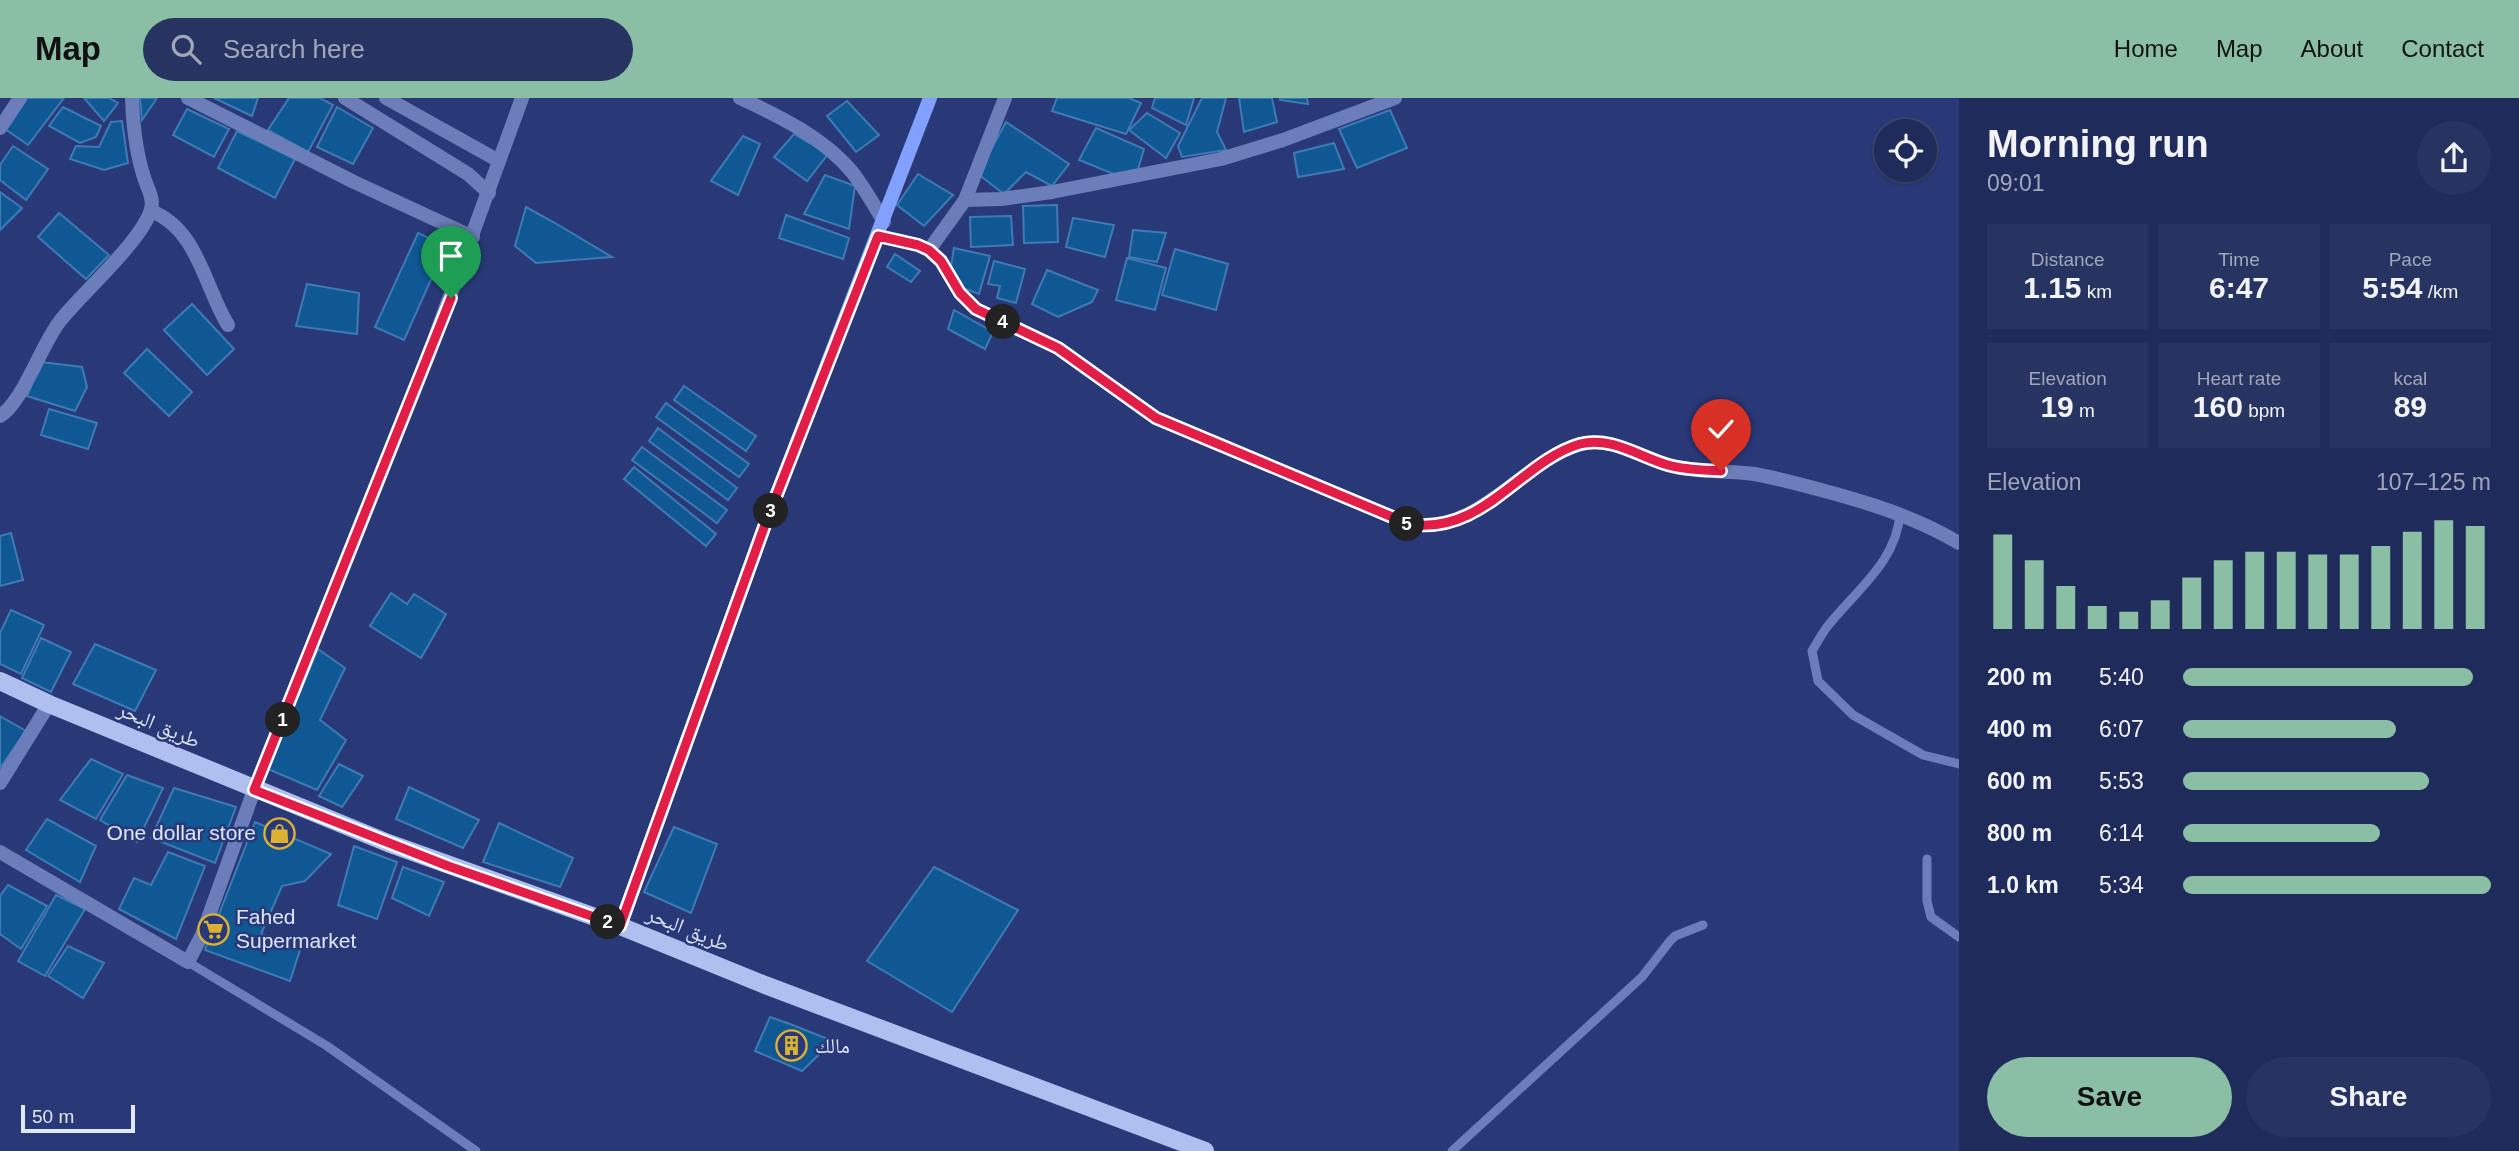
<!DOCTYPE html>
<meta charset="utf-8">
<style>
:root{--surface:#1f2b5a;--page:#273360;--text:#f1f3f6;--muted:#a1a7bb;--line:#3c4770;--accent:#8abfa5}
body{margin:0;font-family:Helvetica,"Noto Naskh Arabic",sans-serif;background:var(--page);color:var(--text);height:100vh;display:flex;flex-direction:column;font-size:26px;white-space:nowrap}
*{box-sizing:border-box;margin:0}
p{font-size:23px;color:var(--muted)}
.icon{flex:none;width:38px;height:38px;fill:none;stroke:currentColor;stroke-width:2;stroke-linecap:round;stroke-linejoin:round}
.map{position:relative;flex:1;overflow:hidden}
.drawer{display:flex;flex-direction:column;background:var(--surface);width:560px}
.drawer>*{flex:none}
.buttons{position:absolute;left:1874px;top:21px;display:grid;gap:14px}
.buttons a{display:grid;place-items:center;width:63px;height:63px;border-radius:50%;background:var(--surface);box-shadow:0 2px 5px #0004,0 0 0 2px var(--line);font-size:35px}
.scale{position:absolute;left:21px;bottom:18px;width:114px;box-sizing:border-box;padding-left:7px;border:4px solid #dfe8ff;border-top:0;font-size:19px;line-height:24px;white-space:nowrap;color:#dfe8ff;-webkit-text-stroke:5px #293978;paint-order:stroke}
.pin{position:absolute;display:grid;place-items:center;width:60px;height:60px;color:#fff;margin:-72px -30px;border-radius:50% 50% 50% 0;rotate:-45deg;box-shadow:0 0 7px #0007}
.pin .icon{rotate:45deg}
.km{position:absolute;width:35px;height:35px;margin:-18px;border-radius:50%;background:#222;color:#fff;font-size:19px;line-height:35px;text-align:center}
.round{display:grid;place-items:center;flex:none;width:74px;height:74px;border-radius:37px;background:var(--page)}
.head{display:flex;align-items:center;justify-content:space-between;height:119px;padding:0 28px}
h1{font-size:38px;font-weight:700;line-height:52px}
.figures{display:grid;grid-template-columns:repeat(3,1fr);gap:10px;height:119px;padding:7px 28px}
.figures div{display:grid;align-content:center;border-radius:0px;background:var(--page);text-align:center}
.figures b{font-size:30px;font-weight:700}
.figures small{font-size:19px;font-weight:400}
.figures p{font-size:19px}
.chart{height:196px;padding:14px 28px}
.chart p{display:flex;justify-content:space-between}
.chart svg{width:100%;height:126px;margin-top:7px;stroke:var(--accent);stroke-width:6}
.primary-button{display:flex;gap:14px;margin-top:auto;padding:14px 28px}
.primary-button a{flex:1;height:80px;border-radius:42px;background:var(--accent);color:#111;font-size:28px;font-weight:700;line-height:80px;text-align:center}
.primary-button a+a{background:var(--page);color:var(--text)}
ul{padding:0 28px;list-style:none;font-size:23px}
li{display:grid;grid-template-columns:112px 84px 1fr;align-items:center;height:52px}
li i{height:18px;border-radius:9px;background:var(--accent)}
header{display:flex;align-items:center;gap:42px;box-sizing:border-box;height:98px;padding:0 35px;background:var(--accent);color:#111}
header strong{font-size:33px}
nav{display:flex;gap:38px;margin-inline-start:auto;font-size:24px}
.search{width:490px;height:63px;background:var(--page);display:flex;align-items:center;gap:18px;box-sizing:border-box;padding:0 24px;border-radius:38px;color:var(--muted);font-size:26px}
main{display:flex;flex:1;min-height:0}
.map>svg:first-child{display:block}
</style>
<header>
<strong>Map</strong>
<div class="search"><svg class="icon" aria-label="search" viewBox="0 0 24 24"><circle cx="10" cy="10" r="6"/><path d="M15 15l6 6"/></svg>Search here</div>
<nav><a>Home</a><a>Map</a><a>About</a><a>Contact</a></nav>
</header>
<main>
<div class="map">
<svg width="1959" height="1053" viewBox="0 0 1959 1053">
<rect width="100%" height="100%" fill="#293978"/>
<g fill="#0f5894" stroke="#3e7ab3" stroke-width="2">
<polygon points="27,0 64,0 28,47 5,31"/>
<polygon points="84,0 109,0 118,5 104,23"/>
<polygon points="140,0 157,0 142,22"/>
<polygon points="214,0 258,0 252,18"/>
<polygon points="289,0 320,0 333,7 308,54 268,32"/>
<polygon points="1057,0 1129,0 1141,5 1126,36 1052,13"/>
<polygon points="1155,0 1194,0 1186,27 1152,10"/>
<polygon points="1202,0 1226,0 1217,34 1226,52 1182,59 1178,48"/>
<polygon points="1239,0 1272,0 1277,24 1244,34"/>
<polygon points="1280,0 1307,0 1308,6 1280,2"/>
<polygon points="847,3 879,37 856,54 827,18"/>
<polygon points="63,9 101,28 96,39 80,45 49,28"/>
<polygon points="337,9 373,30 353,66 317,49"/>
<polygon points="187,11 229,31 214,59 173,37"/>
<polygon points="1390,12 1407,50 1357,70 1339,31"/>
<polygon points="1147,15 1180,35 1166,60 1129,32"/>
<polygon points="122,23 128,65 104,72 70,61 76,48 99,49 111,24"/>
<polygon points="1006,24 1069,66 1052,88 1026,74 1004,96 978,76"/>
<polygon points="1096,30 1144,51 1138,71 1121,79 1079,62"/>
<polygon points="237,33 295,61 275,100 218,70"/>
<polygon points="794,36 828,56 807,83 774,59"/>
<polygon points="743,38 760,46 738,97 711,83"/>
<polygon points="1334,45 1344,71 1298,79 1294,55"/>
<polygon points="13,48 48,71 26,102 0,82 0,67"/>
<polygon points="918,76 953,97 924,128 897,107"/>
<polygon points="825,77 855,88 849,131 804,116"/>
<polygon points="0,94 22,110 0,132"/>
<polygon points="1057,107 1058,144 1024,145 1023,108"/>
<polygon points="526,109 555,125 612,159 536,165 515,148"/>
<polygon points="59,115 109,157 86,181 38,139"/>
<polygon points="786,117 849,140 843,161 779,140"/>
<polygon points="1011,118 1013,147 971,149 970,119"/>
<polygon points="1073,120 1114,127 1105,159 1066,149"/>
<polygon points="1133,132 1166,135 1157,164 1129,159"/>
<polygon points="418,135 446,148 404,242 375,229"/>
<polygon points="954,150 990,158 979,196 963,190 951,168"/>
<polygon points="1175,151 1228,166 1216,212 1162,197"/>
<polygon points="895,156 920,173 911,184 887,169"/>
<polygon points="1127,160 1166,170 1155,212 1116,202"/>
<polygon points="994,163 1025,171 1016,205 997,200 1000,188 988,186"/>
<polygon points="1047,172 1098,192 1092,204 1058,219 1032,206"/>
<polygon points="307,186 359,195 357,236 296,228"/>
<polygon points="192,206 234,251 207,277 164,232"/>
<polygon points="954,212 993,234 985,251 948,231"/>
<polygon points="147,251 192,294 169,318 124,275"/>
<polygon points="41,264 82,269 87,289 75,313 27,298"/>
<polygon points="684,288 756,338 746,353 674,302"/>
<polygon points="666,305 749,366 739,379 656,319"/>
<polygon points="49,311 97,325 88,351 41,337"/>
<polygon points="658,330 737,390 728,402 649,343"/>
<polygon points="642,349 727,412 717,425 632,362"/>
<polygon points="634,369 716,436 706,448 624,381"/>
<polygon points="11,435 23,482 0,488 0,438"/>
<polygon points="391,495 407,506 414,496 446,516 421,560 370,528"/>
<polygon points="11,512 44,527 21,576 0,566 0,535"/>
<polygon points="41,540 71,554 51,594 22,580"/>
<polygon points="95,546 156,572 135,613 73,586"/>
<polygon points="318,551 345,570 320,622 346,642 317,692 268,671"/>
<polygon points="0,618 26,633 0,670"/>
<polygon points="91,661 123,676 96,721 60,702"/>
<polygon points="339,666 363,678 342,709 319,698"/>
<polygon points="127,677 163,690 137,744 100,722"/>
<polygon points="409,689 479,722 463,750 396,721"/>
<polygon points="174,690 236,709 215,765 151,740"/>
<polygon points="47,721 96,748 80,784 26,752"/>
<polygon points="255,724 331,756 305,783 282,788 261,836 300,852 290,883 205,852"/>
<polygon points="499,725 573,760 560,789 483,764"/>
<polygon points="674,729 717,746 691,815 644,794"/>
<polygon points="354,748 397,764 377,821 338,807"/>
<polygon points="168,754 205,768 176,841 119,811 134,780 151,787"/>
<polygon points="403,769 444,784 429,818 392,800"/>
<polygon points="934,769 1018,812 952,914 867,863"/>
<polygon points="8,787 47,808 21,851 0,836 0,798"/>
<polygon points="56,797 85,811 45,878 18,863"/>
<polygon points="68,848 104,865 83,900 48,878"/>
<polygon points="770,919 790,926 833,943 802,973 755,953"/>
</g>
<g fill="none" stroke-linecap="round" stroke-linejoin="round">
<g stroke="#6b7eb9" stroke-width="9">
<path d="M1900,415c-3,49 -45,78 -73,114 -6,8 -10,16 -15,24l6,30 35,34 70,40 36,9"/>
<polyline points="1927,761 1927,803 1931,819 1959,839"/>
<polyline points="188,864 327,948 476,1053"/>
<polyline points="1452,1053 1642,879 1670,843 1675,838 1703,827"/>
</g>
<g stroke="#6b7eb9" stroke-width="14">
<polyline points="188,0 354,84 473,139"/>
<polyline points="345,0 468,76 489,95"/>
<polyline points="386,0 499,63"/>
<path d="M740,0c39,18 84,40 112,74 12,15 22,33 32,50"/>
<polyline points="0,30 20,0"/>
<polyline points="965,102 1005,0"/>
<path d="M151,113c47,18 53,75 77,114"/>
<path d="M879,138l39,9 11,5 12,11 19,32 16,16 82,39 98,70 253,106c71,11 110,-60 169,-79 32,-11 62,13 91,20 28,8 57,5 85,9 23,4 45,10 67,16 49,13 94,27 138,53"/>
<polyline points="929,152 965,102 1001,101 1052,94 1221,61 1283,42 1395,0"/>
<path d="M0,318c23,-14 41,-71 60,-95 22,-28 83,-81 91,-112 3,-9 -2,-18 -5,-26 -10,-27 -13,-56 -14,-85"/>
<polyline points="0,685 49,606"/>
<polyline points="0,754 188,864 202,837 254,692 427,261 522,0"/>
</g>
<polyline stroke="#82a0fe" stroke-width="14" points="620,828 766,424 930,0"/>
<polyline stroke="#afc0f0" stroke-width="18" points="0,583 49,606 388,745 620,828 765,887 1205,1053"/>
</g>
<g fill="none" stroke-linecap="round" stroke-linejoin="round">
<defs>
<path id="route" d="M451,200l-197,492 194,76 172,60 146,-404 112,-286 40,9 11,5 12,11 19,32 16,16 82,39 98,70 253,106c74,12 112,-63 171,-80 31,-8 60,13 88,21 17,5 35,5 53,6"/>
</defs>
<use href="#route" stroke="#fff" stroke-width="14"/>
<use href="#route" stroke="#e11d48" stroke-width="9"/>
</g>
<defs>
<symbol id="shop-ring" viewBox="-11 -11 22 22"><circle r="9.5" fill="#293978" stroke="#dcb233" stroke-width="1.5"/><path d="M-5-2.5h2.3a2.7 3.5 0 0 1 5.4 0H5L5.5 6h-11ZM-1.5-2.5h3a1.5 2.3 0 0 0-3 0Z" fill="#dcb233"/></symbol>
<symbol id="supermarket-ring" viewBox="-11 -11 22 22"><circle r="9.5" fill="#293978" stroke="#dcb233" stroke-width="1.5"/><path d="M-6-5.5h2.5l.6 2H6L4.5 2H-2.5L-4.4-4H-6ZM-1.5 3.2a1.3 1.3 0 1 0 .1 0ZM3 3.2a1.3 1.3 0 1 0 .1 0Z" fill="#dcb233"/></symbol>
<symbol id="building-ring" viewBox="-11 -11 22 22"><circle r="9.5" fill="#293978" stroke="#dcb233" stroke-width="1.5"/><path d="M-4-6H4V6H1V3H-1V6H-4ZM-2.5-4.3h1.7v1.8h-1.7ZM.8-4.3h1.7v1.8H.8ZM-2.5-1h1.7V.8h-1.7ZM.8-1h1.7V.8H.8Z" fill="#dcb233"/></symbol>
</defs>
<g fill-rule="evenodd">
<use href="#shop-ring" x="262" y="718" width="35" height="35"/>
<use href="#supermarket-ring" x="196" y="814" width="35" height="35"/>
<use href="#building-ring" x="774" y="930" width="35" height="35"/>
</g>
<g text-anchor="middle" stroke-width="5" stroke-linejoin="round" paint-order="stroke">
<g font-size="21" fill="#dfe8ff" stroke="#293978">
<text transform="translate(159 627) rotate(23)" y="7">طريق البحر</text>
<text transform="translate(688 831) rotate(22)" y="7">طريق البحر</text>
</g>
<g font-size="21" fill="#dfe8ff" stroke="#293978" text-anchor="start">
<text x="256" y="742" text-anchor="end">One dollar store</text>
<text x="236" y="826">Fahed<tspan x="236" dy="24">Supermarket</tspan></text>
<text x="815" y="955">مالك</text>
</g>
</g>
</svg>
<div class="buttons">
<a><svg class="icon" aria-label="locate" viewBox="0 0 24 24"><circle cx="12" cy="12" r="6"/><path d="M12 2v4M12 18v4M2 12h4M18 12h4"/></svg></a>
</div>
<div class="scale">50 m</div>
<div class="pin" style="left:451px;top:200px;background:#1e9e55"><svg class="icon" aria-label="arrive" viewBox="0 0 24 24"><path d="M6 21V4h12l-3 4 3 4H6"/></svg></div>
<div class="pin" style="left:1721px;top:373px;background:#d93025"><svg class="icon" aria-label="check" viewBox="0 0 24 24"><path d="M5 12l5 5 9-10"/></svg></div>
<b class="km" style="left:283px;top:622px">1</b>
<b class="km" style="left:608px;top:824px">2</b>
<b class="km" style="left:771px;top:413px">3</b>
<b class="km" style="left:1003px;top:224px">4</b>
<b class="km" style="left:1407px;top:426px">5</b>
</div>
<section class="drawer">
<div class="head"><div><h1>Morning run</h1><p>09:01</p></div><a class="round"><svg class="icon" aria-label="share" viewBox="0 0 24 24"><path d="M12 15V3M7 8l5-5 5 5M5 13v7h14v-7"/></svg></a></div>
<div class="figures">
<div><p>Distance</p><b>1.15<small> km</small></b></div>
<div><p>Time</p><b>6:47</b></div>
<div><p>Pace</p><b>5:54<small> /km</small></b></div>
</div>
<div class="figures">
<div><p>Elevation</p><b>19<small> m</small></b></div>
<div><p>Heart rate</p><b>160<small> bpm</small></b></div>
<div><p>kcal</p><b>89</b></div>
</div>
<div class="chart"><p><span>Elevation</span>107–125 m</p>
<svg viewBox="0 0 160 44" preserveAspectRatio="none"><path d="M5 44V11M15 44V20M25 44V29M35 44V36M45 44V38M55 44V34M65 44V26M75 44V20M85 44V17M95 44V17M105 44V18M115 44V18M125 44V15M135 44V10M145 44V6M155 44V8"/></svg>
</div>
<ul>
<li><b>200 m</b>5:40<i style="width:94%"></i></li>
<li><b>400 m</b>6:07<i style="width:69%"></i></li>
<li><b>600 m</b>5:53<i style="width:80%"></i></li>
<li><b>800 m</b>6:14<i style="width:64%"></i></li>
<li><b>1.0 km</b>5:34<i style="width:100%"></i></li>
</ul>
<div class="primary-button"><a>Save</a><a>Share</a></div>
</section>
</main>
